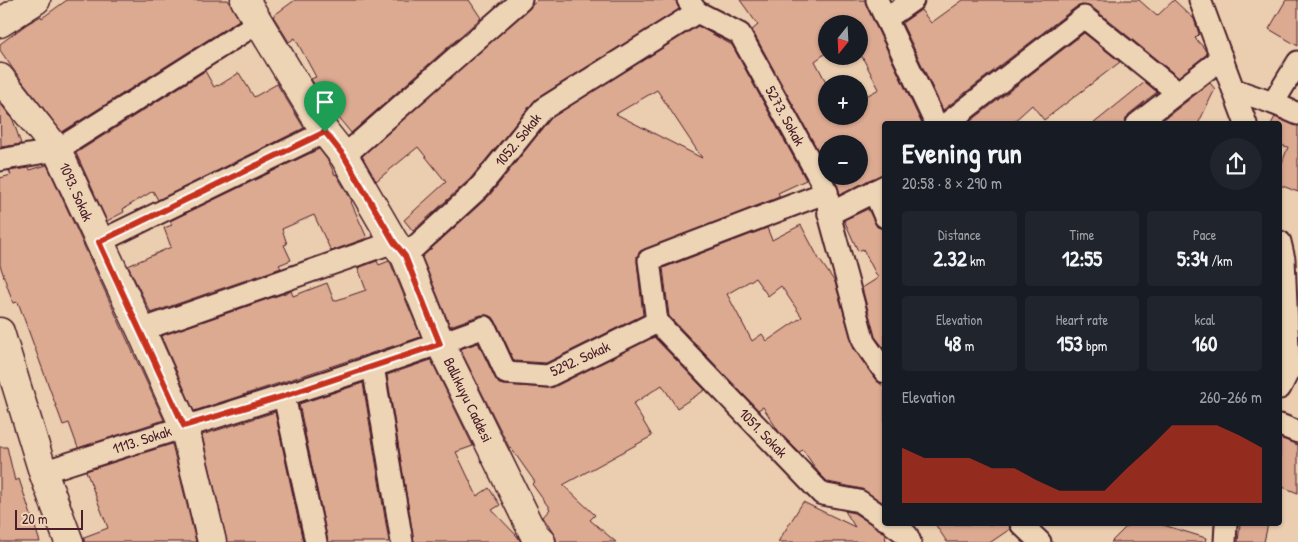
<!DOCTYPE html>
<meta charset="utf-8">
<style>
:root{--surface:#171b24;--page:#20242c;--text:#f1f3f6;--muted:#9ea1a6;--accent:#c8321e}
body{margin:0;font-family:"Patrick Hand",sans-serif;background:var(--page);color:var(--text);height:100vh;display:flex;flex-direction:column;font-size:19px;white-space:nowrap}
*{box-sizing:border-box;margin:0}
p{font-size:16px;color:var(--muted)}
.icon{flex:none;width:28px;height:28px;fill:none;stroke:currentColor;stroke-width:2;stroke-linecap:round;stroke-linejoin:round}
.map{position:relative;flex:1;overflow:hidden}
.sheet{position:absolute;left:882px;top:121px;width:400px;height:405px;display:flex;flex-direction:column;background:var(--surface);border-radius:5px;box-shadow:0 1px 4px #0004}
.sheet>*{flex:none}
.needle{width:32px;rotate:198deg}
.controls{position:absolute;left:818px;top:15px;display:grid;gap:10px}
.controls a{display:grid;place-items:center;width:50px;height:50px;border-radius:50%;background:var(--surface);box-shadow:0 1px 4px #0004;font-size:25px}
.scale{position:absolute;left:15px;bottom:12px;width:68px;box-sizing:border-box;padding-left:5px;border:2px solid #4a1f2b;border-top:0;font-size:14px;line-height:18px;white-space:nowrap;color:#4a1f2b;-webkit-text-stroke:4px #edd4b5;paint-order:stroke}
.pin{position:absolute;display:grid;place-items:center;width:42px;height:42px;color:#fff;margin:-51px -21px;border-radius:50% 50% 50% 0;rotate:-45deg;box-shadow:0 0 5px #0007}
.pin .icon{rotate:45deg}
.round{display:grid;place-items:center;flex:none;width:52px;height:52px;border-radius:26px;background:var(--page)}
.overview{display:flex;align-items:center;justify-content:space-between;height:85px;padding:0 20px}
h1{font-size:28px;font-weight:700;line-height:38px}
.stats{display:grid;grid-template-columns:repeat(3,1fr);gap:8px;height:85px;padding:5px 20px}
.stats div{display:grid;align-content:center;border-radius:5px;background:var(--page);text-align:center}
.stats b{font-size:21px;font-weight:700}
.stats small{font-size:14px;font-weight:400}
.stats p{font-size:14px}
.chart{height:140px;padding:10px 20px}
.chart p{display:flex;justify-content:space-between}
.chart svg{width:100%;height:90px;margin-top:5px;fill:var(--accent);opacity:.7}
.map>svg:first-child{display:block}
</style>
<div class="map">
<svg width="1298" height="542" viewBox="0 0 1298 542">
<rect width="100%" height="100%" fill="#ebcdaf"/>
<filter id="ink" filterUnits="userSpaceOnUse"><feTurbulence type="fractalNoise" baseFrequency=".02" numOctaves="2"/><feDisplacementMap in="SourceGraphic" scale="10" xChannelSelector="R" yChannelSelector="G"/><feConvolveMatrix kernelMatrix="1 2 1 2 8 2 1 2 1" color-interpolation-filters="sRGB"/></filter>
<g filter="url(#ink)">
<g fill="#dca991" stroke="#4a1f2b" fill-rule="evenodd">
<polygon points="67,0 228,0 239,20 62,132 13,69 0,50 0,44 27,24 41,16 42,18"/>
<polygon points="295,0 469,0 481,18 351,133 325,101 311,79 316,77 295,38 289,42 273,16"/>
<polygon points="538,0 676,0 679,9 536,99 470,179 413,231 404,220 446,182 418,147 376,181 362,156"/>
<path d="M740,0h125l1,5 56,119h-37v50l-16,6 -29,15 -2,-8 -5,-11h26v-32h-33v21l-74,-135 6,-5zM826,24h33v27l20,38 -20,11v16h-33l1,-32 -12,-23 11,-8z"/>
<polygon points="963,0 1139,0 1157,16 1174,0 1194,19 1199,34 1195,38 1204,48 1207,54 1178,77 1092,7 1082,5 1076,7 943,110 902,23 921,10 931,23"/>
<polygon points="1286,0 1298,0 1298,46 1269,29"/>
<path d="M698,26l34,19 74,135 -28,13 2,3 -3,2 -137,53 -3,5v6l6,53 -97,48 -32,-2 -18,-39 -3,-5 -6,-2h-6l-31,11 -28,-69 67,-61 62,-78zM657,90l45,68 -86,-44z"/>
<polygon points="1084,33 1120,62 1044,120 1032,105 1011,124 967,124"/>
<polygon points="205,71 214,87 217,85 218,86 239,73 254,97 277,84 304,128 158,200 153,191 123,209 124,212 107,221 76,153"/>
<polygon points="1145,82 1157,92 1129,114 1126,119 1125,124 1093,124"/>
<polygon points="1210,83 1215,89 1198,124 1158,124"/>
<polygon points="0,103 13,120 21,144 1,147"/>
<polygon points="1275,117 1298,126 1298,192 1280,185 1280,168 1288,147 1280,145 1280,124 1271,124"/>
<polygon points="319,149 329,162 335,175 336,174 352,201 351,202 367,238 331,251 314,215 282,229 287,244 284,245 291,260 279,265 281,268 151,313 128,266 171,247 164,228 172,225 170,221"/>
<polygon points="47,165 164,420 78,448 69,423 63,425 18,302 13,303 0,265 0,178 11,175 9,171 29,168 30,170"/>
<polygon points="868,209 877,227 885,229 885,348 884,348 875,337 862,288 878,278 863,249 858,251 844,220"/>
<path d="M801,225l18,34 16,23 19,67 21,30 10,9v116l-23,-15 -34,-7 -10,-10 -15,-22 -4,2 -20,-20 -16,-25 -5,3 -89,-94 -6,-48 104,-40 5,12zM755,278l13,18 13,-10 21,31 -35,24 -5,-7 -10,7 -25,-47z"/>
<polygon points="377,261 379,265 389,261 391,264 421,337 194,411 161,336 291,291 293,296 327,283 334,301 366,290 358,268"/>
<polygon points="654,337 705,390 677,408 662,385 633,404 652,436 563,485 595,515 590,520 616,542 556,542 556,538 543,517 550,509 532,484 535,482 511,448 510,449 460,349 478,343 495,378 499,384 505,385 548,388 554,387"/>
<polygon points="431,360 473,446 456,452 477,496 489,488 500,505 492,510 517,536 521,542 414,542 387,375"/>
<polygon points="363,383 389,542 328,542 299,404"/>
<polygon points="275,412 303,542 227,542 202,435"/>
<polygon points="1280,438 1298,445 1298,493 1280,486"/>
<polygon points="172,444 196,542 84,542 84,537 108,528 86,471"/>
<polygon points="0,447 7,447 15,481 19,479 40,542 0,542"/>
<polygon points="803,502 855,527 845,511 854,513 882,531 885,534 886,542 778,542"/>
<polygon points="935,524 1009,524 1010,529 991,542 947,542"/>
<polygon points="1129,524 1160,524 1206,538 1205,542 1111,542"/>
<polygon points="1240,524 1268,524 1264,542 1238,542"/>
</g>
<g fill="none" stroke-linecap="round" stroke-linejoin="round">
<defs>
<g id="minor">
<polyline points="688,0 697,12 740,34 827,192 829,214 864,342 885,372"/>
<polyline points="877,0 936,124"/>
<polyline points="1200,0 1246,124"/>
<polyline points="886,19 913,0"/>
<polyline points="1235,90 1273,103 1298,114"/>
<polyline points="1273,103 1298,62"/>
<polyline points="946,124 1084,17 1177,92"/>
<polyline points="1137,124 1222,58"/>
<polyline points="344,156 521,0"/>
<polyline points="0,160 57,150 259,22"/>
<polyline points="874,191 885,217"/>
<polyline points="829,214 885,186"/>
<polyline points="99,242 325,132"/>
<polyline points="1280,242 1284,259 1289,370 1280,388"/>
<polyline points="405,256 479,188 543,109 697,12"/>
<polyline points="657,322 822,494 859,501 885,519"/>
<polyline points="657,322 649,260 827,192"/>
<polyline points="141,330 394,242"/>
<polyline points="373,366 402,542"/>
<polyline points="284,396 316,542"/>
<polyline points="1280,425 1298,432"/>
<path d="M43,472c147,-48 296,-91 442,-145l21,46 42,3 109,-54"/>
<polyline points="892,524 907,535 910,542"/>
<polyline points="1021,524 1040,542"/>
<polyline points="1225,542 1226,524"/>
</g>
<polyline id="tertiary" points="0,332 43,472 69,542"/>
<g id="secondary">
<polyline points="245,0 325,132 344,156 394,242 405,256 440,343 535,536 541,542"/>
<polyline points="0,23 36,0"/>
<polyline points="0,78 57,150 141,330 184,426 212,542"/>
</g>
</defs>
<use href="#minor" stroke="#4a1f2b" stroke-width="25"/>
<use href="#tertiary" stroke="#4a1f2b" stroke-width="31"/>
<use href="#secondary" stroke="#4a1f2b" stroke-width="31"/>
<use href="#minor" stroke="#edd4b5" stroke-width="21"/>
<use href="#tertiary" stroke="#edd4b5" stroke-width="28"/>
<use href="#secondary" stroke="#edd4b5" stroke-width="28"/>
</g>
</g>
<g fill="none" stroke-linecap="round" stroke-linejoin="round" filter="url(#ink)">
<defs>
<polygon id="route" points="325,132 344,156 394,242 405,256 440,344 284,396 184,426 99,242"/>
</defs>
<use href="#route" stroke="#fff" stroke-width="10"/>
<use href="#route" stroke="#c8321e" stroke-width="6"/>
</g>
<g text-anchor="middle" stroke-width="4" stroke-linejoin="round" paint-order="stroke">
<g font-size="15" fill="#4a1f2b" stroke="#edd4b5">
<text transform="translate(785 116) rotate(61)" y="5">5273. Sokak</text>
<text transform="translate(518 140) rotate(-51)" y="5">1052. Sokak</text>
<text transform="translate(76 192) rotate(66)" y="5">1093. Sokak</text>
<text transform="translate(580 359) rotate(-25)" y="5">5292. Sokak</text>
<text transform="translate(468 400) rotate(64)" y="5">Ballıkuyu Caddesi</text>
<text transform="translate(763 433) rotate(46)" y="5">1051. Sokak</text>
<text transform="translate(142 440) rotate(-18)" y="5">1113. Sokak</text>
</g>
</g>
</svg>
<div class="controls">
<a><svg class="needle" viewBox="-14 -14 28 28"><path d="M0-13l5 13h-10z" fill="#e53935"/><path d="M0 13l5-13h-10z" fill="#9ea1a6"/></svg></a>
<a>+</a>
<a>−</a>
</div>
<div class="scale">20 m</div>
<div class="pin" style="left:325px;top:132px;background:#1e9e55"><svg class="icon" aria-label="arrive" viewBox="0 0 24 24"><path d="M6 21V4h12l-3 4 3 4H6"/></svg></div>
<section class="sheet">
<div class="overview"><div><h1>Evening run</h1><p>20:58 · 8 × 290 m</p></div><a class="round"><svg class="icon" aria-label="share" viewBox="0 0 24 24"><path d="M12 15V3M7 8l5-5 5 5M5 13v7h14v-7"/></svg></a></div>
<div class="stats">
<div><p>Distance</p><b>2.32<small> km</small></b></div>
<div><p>Time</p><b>12:55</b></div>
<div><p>Pace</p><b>5:34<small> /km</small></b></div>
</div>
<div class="stats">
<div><p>Elevation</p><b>48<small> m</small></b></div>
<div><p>Heart rate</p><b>153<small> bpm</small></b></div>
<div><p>kcal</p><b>160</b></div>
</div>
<div class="chart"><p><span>Elevation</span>260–266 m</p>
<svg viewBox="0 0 160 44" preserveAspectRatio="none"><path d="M0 44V17L10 22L20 22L30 22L40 27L50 27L60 33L70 38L80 38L90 38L100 27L110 17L120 6L130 6L140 6L150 11L160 17V44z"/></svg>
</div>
</section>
</div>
